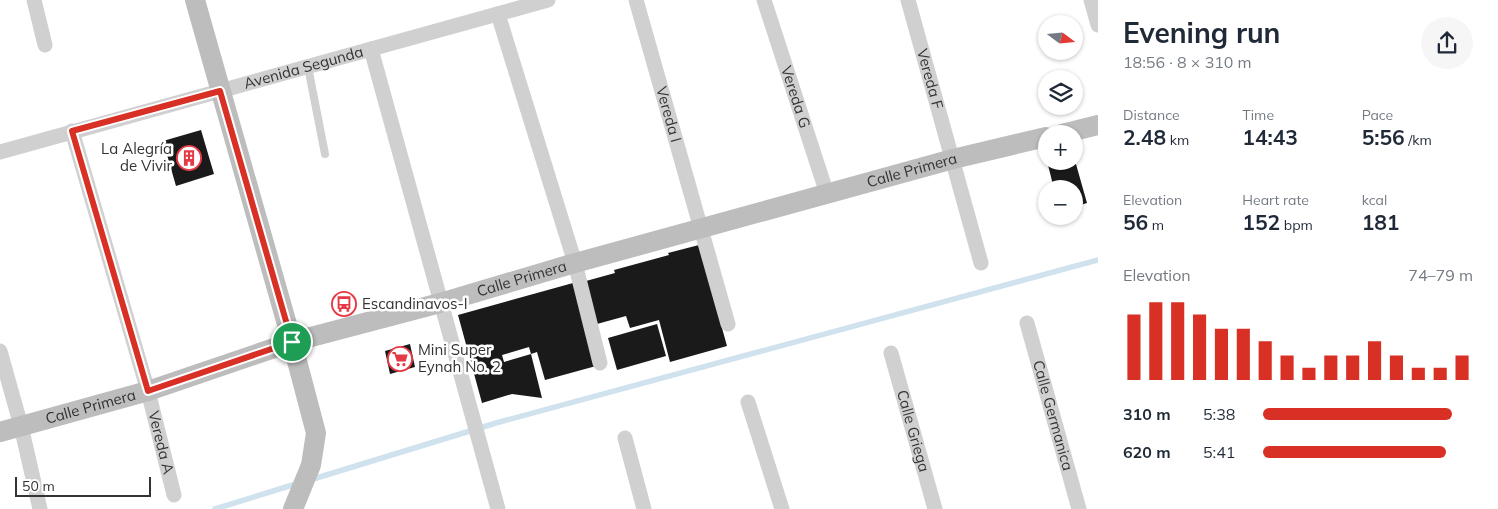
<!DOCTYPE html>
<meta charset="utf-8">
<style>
:root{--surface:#fff;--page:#f6f6f7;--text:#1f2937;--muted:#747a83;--accent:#d93025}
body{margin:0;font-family:Mulish,sans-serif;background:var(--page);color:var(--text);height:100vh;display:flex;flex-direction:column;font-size:19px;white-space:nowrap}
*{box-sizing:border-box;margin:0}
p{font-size:16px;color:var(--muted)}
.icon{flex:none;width:28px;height:28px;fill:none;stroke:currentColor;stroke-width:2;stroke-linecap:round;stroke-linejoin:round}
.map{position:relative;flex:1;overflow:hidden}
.side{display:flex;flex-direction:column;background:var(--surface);width:400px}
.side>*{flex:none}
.needle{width:32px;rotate:106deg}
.fabs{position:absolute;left:1038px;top:15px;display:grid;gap:10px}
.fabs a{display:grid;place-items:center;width:45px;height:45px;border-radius:50%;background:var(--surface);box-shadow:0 1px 4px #0004;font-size:25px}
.scale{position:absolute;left:15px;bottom:12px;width:136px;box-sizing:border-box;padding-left:5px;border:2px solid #333;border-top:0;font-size:14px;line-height:18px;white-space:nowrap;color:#333;-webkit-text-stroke:4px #fff;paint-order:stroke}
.pin{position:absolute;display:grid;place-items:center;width:42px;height:42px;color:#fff;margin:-21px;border:2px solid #fff;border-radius:50%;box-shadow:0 1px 5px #0007}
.round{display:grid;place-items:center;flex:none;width:52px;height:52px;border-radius:26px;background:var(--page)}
.summary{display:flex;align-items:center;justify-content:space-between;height:85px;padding:0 25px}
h1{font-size:28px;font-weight:700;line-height:38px}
.metrics{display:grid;grid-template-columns:repeat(3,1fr);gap:8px;height:85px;padding:5px 25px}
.metrics div{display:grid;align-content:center}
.metrics b{font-size:21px;font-weight:700}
.metrics small{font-size:14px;font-weight:400}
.metrics p{font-size:14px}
.chart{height:140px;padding:10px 25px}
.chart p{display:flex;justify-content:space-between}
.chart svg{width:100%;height:90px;margin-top:5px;stroke:var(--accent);stroke-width:6}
ul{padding:0 25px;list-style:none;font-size:16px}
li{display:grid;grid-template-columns:80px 60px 1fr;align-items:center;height:38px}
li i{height:12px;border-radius:6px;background:var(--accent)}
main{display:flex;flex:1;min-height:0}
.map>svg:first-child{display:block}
</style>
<main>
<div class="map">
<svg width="1098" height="509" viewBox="0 0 1098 509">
<rect width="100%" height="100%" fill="#fff"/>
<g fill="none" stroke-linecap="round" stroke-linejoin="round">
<g stroke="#cfe2ee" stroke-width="5.5">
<polyline points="310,480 496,423 1098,260"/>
<polyline points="215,509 299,483"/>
</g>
</g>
<g fill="#1a1a1a">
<polygon points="201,130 214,174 176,186 163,141"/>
<polygon points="1074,157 1087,203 1074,207 1074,189 1054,189 1047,161 1074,161"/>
<polygon points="699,245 727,346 670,362 659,320 630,328 626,316 597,324 586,281 615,273 614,270 669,255 668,253"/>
<polygon points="573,283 596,366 545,380 537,352 531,354 529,347 502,355 504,362 531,354 542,398 512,394 482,403 458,315"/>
<polygon points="657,324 666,356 617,370 608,338"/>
<polygon points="410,344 415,367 390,374 385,351"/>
</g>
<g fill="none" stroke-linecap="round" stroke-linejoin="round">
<polyline stroke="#d0d0d0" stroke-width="8" points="308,67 325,154"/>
<g stroke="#d0d0d0" stroke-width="15">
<polyline points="34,0 45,45"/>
<path id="s1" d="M636,0l92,324"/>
<path id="s2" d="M764,0l63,194"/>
<path id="s3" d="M908,0l73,263"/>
<polyline points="1091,0 1098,25"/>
<polyline points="498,14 575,263 600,363"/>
<polyline points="371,49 498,509"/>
<path id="s4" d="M72,131l76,260 26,104"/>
<path id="s5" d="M0,152l548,-152"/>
<path id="s6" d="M1027,323l52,186"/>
<polyline points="0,351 21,426 40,509"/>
<path id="s7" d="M891,353l44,156"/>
<polyline points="748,402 782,509"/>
<polyline points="625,438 644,509"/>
</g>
<g stroke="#bdbdbd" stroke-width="20">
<polyline points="195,0 292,342 316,433 311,465 293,509"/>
<polyline points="1062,134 1098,125"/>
<path id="s8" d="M0,432l148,-41 144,-49 148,-39 135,-40 378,-104 93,-22"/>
</g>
</g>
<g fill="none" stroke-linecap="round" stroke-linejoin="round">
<defs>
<polygon id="route" points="220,91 292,342 148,391 72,131"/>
</defs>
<use href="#route" stroke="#fff" stroke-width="10"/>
<use href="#route" stroke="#d93025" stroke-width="6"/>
</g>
<defs>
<symbol id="building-ring" viewBox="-11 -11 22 22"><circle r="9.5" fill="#fff" stroke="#e63946" stroke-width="1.5"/><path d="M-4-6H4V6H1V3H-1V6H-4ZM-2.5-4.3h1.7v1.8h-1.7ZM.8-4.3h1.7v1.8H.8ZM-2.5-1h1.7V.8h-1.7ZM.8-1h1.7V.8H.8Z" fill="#e63946"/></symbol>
<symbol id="bus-ring" viewBox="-11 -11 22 22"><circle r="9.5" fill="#fff" stroke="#e63946" stroke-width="1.5"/><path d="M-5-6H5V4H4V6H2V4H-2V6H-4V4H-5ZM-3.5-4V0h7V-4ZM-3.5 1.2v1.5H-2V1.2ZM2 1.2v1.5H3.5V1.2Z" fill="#e63946"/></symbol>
<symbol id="supermarket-ring" viewBox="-11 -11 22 22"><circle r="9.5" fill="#fff" stroke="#e63946" stroke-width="1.5"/><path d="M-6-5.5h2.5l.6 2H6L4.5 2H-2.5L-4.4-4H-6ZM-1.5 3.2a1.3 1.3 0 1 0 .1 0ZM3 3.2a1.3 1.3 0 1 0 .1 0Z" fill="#e63946"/></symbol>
</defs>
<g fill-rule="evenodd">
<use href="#building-ring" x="175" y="144" width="28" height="28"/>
<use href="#bus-ring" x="330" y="290" width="28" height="28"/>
<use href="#supermarket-ring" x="386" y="345" width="28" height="28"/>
</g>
<g text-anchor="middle" stroke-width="5" stroke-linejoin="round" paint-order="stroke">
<g font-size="15" fill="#333" stroke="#fff">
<text dy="5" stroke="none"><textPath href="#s5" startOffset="315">Avenida Segunda</textPath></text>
<text dy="5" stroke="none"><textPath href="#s3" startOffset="82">Vereda F</textPath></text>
<text dy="5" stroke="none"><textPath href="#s2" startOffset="102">Vereda G</textPath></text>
<text dy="5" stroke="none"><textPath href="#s1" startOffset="119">Vereda I</textPath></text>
<text dy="5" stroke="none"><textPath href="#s8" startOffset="949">Calle Primera</textPath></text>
<text dy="5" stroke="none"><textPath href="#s8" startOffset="544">Calle Primera</textPath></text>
<text dy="5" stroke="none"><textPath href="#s8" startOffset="94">Calle Primera</textPath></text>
<text dy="5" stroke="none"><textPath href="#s6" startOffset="96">Calle Germanica</textPath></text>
<text dy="5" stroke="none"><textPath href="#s7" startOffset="81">Calle Griega</textPath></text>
<text dy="5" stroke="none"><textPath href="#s4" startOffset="324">Vereda A</textPath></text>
</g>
<g font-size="15" fill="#333" stroke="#fff" text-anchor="start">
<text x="172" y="154" text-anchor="end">La Alegría<tspan x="172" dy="17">de Vivir</tspan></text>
<text x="362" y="309">Escandinavos-I</text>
<text x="418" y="355">Mini Super<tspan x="418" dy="17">Eynah No. 2</tspan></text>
</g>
</g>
</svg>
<div class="fabs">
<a><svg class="needle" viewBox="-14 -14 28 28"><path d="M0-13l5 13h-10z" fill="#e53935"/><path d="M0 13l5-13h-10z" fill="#747a83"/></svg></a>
<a><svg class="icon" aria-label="layers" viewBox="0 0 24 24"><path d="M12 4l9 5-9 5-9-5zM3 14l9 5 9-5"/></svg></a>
<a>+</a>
<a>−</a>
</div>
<div class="scale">50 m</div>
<div class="pin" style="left:292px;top:342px;background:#1e9e55"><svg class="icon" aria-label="arrive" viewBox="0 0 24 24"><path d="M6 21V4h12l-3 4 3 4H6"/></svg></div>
</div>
<section class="side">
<div class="summary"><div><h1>Evening run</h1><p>18:56 · 8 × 310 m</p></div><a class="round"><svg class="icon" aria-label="share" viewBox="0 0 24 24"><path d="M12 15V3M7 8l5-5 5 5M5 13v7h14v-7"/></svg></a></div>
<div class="metrics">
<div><p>Distance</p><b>2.48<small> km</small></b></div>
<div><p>Time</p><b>14:43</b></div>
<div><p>Pace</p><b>5:56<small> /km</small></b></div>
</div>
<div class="metrics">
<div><p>Elevation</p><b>56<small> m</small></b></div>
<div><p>Heart rate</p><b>152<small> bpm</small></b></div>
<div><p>kcal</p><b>181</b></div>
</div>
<div class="chart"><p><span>Elevation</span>74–79 m</p>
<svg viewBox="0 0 160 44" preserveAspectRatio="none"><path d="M5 44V12M15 44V6M25 44V6M35 44V12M45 44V19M55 44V19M65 44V25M75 44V32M85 44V38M95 44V32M105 44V32M115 44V25M125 44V32M135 44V38M145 44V38M155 44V32"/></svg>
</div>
<ul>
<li><b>310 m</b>5:38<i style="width:90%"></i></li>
<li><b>620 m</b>5:41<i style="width:87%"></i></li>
</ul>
</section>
</main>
